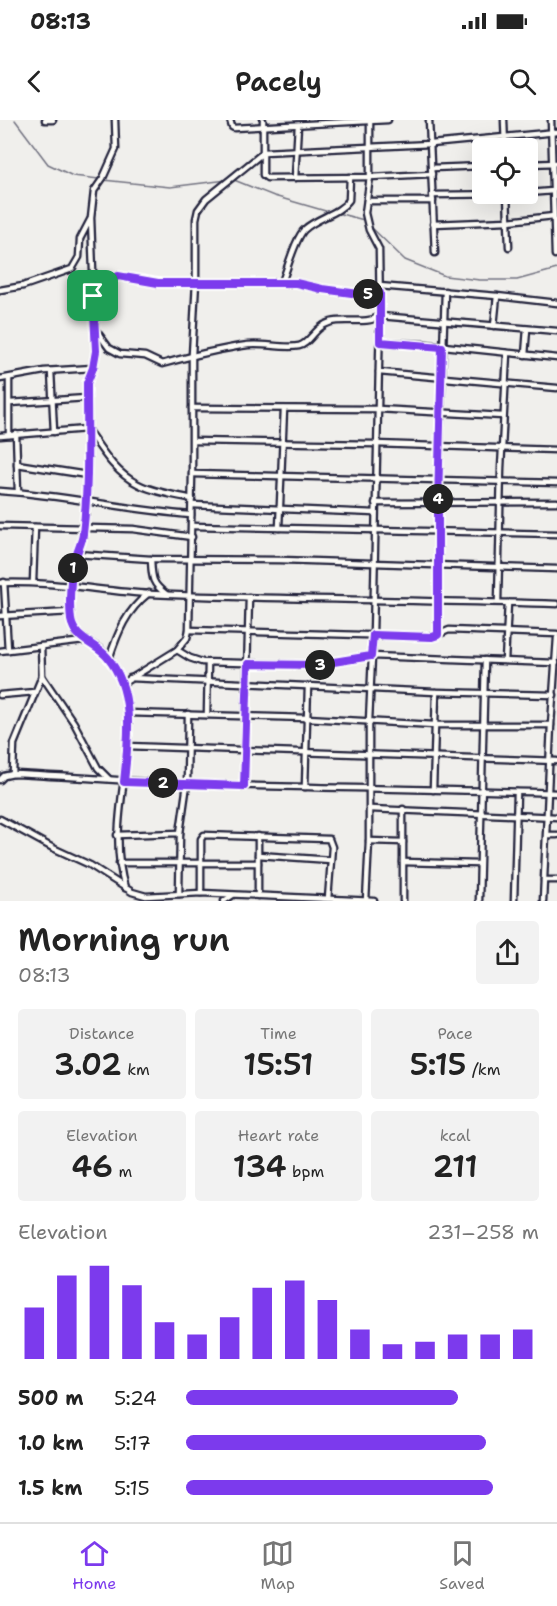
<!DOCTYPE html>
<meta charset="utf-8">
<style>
:root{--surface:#fff;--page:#f2f2f2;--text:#222;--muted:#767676;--line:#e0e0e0;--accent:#7c3aed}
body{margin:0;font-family:"Shantell Sans",sans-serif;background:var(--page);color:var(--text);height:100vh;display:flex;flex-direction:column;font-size:22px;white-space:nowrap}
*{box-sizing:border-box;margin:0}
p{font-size:20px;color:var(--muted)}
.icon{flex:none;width:33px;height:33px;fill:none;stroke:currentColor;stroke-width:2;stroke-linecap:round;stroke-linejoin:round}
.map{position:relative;height:781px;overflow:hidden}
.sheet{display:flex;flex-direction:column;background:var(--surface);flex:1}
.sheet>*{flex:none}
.fabs{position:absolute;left:472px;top:18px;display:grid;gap:12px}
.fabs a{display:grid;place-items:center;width:66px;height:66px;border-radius:6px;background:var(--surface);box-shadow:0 6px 24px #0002;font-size:30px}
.pin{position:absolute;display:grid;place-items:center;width:51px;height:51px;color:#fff;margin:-26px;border-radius:12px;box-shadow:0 3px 9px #0006}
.km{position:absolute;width:30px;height:30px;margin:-15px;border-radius:50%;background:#222;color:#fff;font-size:16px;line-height:30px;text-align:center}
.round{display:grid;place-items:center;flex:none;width:63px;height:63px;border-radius:6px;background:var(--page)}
.overview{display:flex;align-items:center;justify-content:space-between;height:102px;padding:0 18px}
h1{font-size:33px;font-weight:600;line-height:45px}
.stats{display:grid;grid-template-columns:repeat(3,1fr);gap:9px;height:102px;padding:6px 18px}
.stats div{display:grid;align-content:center;border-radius:6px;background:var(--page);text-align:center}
.stats b{font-size:30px;font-weight:600}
.stats small{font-size:16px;font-weight:400}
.stats p{font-size:16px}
.chart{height:168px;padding:12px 18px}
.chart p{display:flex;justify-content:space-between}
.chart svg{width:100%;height:108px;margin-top:6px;stroke:var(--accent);stroke-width:6}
ul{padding:0 18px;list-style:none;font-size:20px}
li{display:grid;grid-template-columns:96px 72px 1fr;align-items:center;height:45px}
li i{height:15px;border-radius:8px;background:var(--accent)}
.status{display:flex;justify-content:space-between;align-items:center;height:42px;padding:0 30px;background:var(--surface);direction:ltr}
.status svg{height:16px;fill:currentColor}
header{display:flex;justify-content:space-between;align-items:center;height:78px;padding:0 18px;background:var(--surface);font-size:27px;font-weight:600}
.menu{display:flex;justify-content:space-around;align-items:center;height:84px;border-top:2px solid var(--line);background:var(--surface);font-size:16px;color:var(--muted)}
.menu a{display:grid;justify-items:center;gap:3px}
.menu .selected{color:var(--accent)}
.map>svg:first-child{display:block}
</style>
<div class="status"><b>08:13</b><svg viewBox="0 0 49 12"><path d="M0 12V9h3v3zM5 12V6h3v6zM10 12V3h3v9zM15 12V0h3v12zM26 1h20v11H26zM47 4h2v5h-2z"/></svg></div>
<header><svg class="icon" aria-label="back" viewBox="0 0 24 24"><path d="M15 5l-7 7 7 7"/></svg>Pacely<svg class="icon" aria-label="search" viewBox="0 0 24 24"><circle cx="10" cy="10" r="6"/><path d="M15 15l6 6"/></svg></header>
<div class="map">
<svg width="557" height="781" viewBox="0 0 557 781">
<rect width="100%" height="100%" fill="#f0efec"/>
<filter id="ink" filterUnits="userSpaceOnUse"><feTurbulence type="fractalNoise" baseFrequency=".0167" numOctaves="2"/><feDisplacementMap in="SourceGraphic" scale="12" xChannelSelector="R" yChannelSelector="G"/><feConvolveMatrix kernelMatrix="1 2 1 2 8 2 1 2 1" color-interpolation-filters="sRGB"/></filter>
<g filter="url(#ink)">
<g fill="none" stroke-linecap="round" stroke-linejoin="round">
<g stroke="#737381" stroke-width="1.5">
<polyline points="15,0 48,44 73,56 99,59"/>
<polyline points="103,60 170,67 227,60"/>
<polyline points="234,60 274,76 329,92"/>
<polyline points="337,93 364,100"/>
<polyline points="370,106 405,140 445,156 480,160 517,160 557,149"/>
</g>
<defs>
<g id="street">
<polyline points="45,0 53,0"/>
<path d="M115,0l1,29 -13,29 -9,13 -3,27 5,133 -3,17 -6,15c0,39 2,79 -1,118 -1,12 -1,25 -4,37 -2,9 -7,17 -8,26 -3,17 -7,42 -2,59 5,18 17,17 29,27 16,14 25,40 27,61 4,61 -21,117 -3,177"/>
<polyline points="230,0 232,7 234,8 388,0"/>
<polyline points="263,0 263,55 267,58 370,57 432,54"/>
<polyline points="429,0 435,133"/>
<polyline points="504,0 505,28"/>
<polyline points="551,0 555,135"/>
<polyline points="528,44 557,43"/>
<polyline points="432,48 483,46"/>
<polyline points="295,58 298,5"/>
<polyline points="528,73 553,71"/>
<polyline points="507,74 509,127"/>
<polyline points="432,75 521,74"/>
<polyline points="367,81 433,81"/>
<polyline points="433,104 508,101 554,96"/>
<path d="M282,162c5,-12 14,-46 23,-53 13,-12 34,-15 44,-29l1,-23"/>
<polyline points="379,166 497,176 557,183"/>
<polyline points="0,170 23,166 72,149 79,137 80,119 90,100"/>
<polyline points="93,176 106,163 118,156 158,163 296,163 322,169 359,174 380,173"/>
<polyline points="494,206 497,176"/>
<path d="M95,209l14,19 11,6 25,2 17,8c29,-8 57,-15 86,-19 16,-2 36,4 51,1 11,-2 15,-19 32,-24 16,-4 35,3 49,-6l177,15"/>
<polyline points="380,222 425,224 557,238"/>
<polyline points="525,235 527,209"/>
<polyline points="51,251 54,312"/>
<polyline points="379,252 557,268"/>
<polyline points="9,258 9,315"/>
<polyline points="0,259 44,251 93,248"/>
<polyline points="10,283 87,278"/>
<polyline points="192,288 378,289 503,296"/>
<polyline points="16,314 18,372"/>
<path d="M0,316l87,-7c14,20 28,44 51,55 15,8 37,11 54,15"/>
<polyline points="193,321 376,324 557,330"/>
<polyline points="17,344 87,355"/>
<polyline points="192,354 557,363"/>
<path d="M0,371c65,4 127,19 191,24"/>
<polyline points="375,383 557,382"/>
<polyline points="192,385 375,393"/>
<polyline points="0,406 133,409 192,417"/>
<polyline points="192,406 557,414"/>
<polyline points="279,408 284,289"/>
<polyline points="76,434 151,439 281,440 557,449"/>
<path d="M151,439c1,18 0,24 15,35"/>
<polyline points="4,462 8,530"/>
<polyline points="33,462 35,407"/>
<path d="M0,463c51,-2 100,8 150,11 136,6 271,6 407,10"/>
<polyline points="498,482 501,348 507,233"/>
<polyline points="0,496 71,492"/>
<polyline points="189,510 433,517 449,510 557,514"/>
<polyline points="438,515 438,383 445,171"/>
<polyline points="177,530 190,538 202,542 315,545 371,536 556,543"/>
<polyline points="0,531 84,521"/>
<path d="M109,539c9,-27 17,-48 40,-66"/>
<polyline points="505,541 508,483"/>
<polyline points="42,556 74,603 98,648 109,659"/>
<polyline points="130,558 436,572 554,575"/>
<polyline points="122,564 177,530 187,518 189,510 192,354 192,235 196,162 196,99 198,90 206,79 264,32 431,24 557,12"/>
<polyline points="0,575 35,572"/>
<polyline points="128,593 307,598 435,605 551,605"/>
<polyline points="207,595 208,543"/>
<polyline points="127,626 557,641"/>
<polyline points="13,654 14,624 42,556 41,526"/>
<path d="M0,660l4,-4 9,-2c69,3 137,9 206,11 112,3 225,4 338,8"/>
<polyline points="244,666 249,477"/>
<polyline points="305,667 308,566"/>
<polyline points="433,670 436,572"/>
<polyline points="370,689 557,697"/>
<polyline points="0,699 53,728 90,745 132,772 146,776 201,773 374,781"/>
<polyline points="180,713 187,664 188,594"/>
<polyline points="117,715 180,713 179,774"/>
<polyline points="547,715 557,715"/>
<polyline points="369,721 403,722"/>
<polyline points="258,735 331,740"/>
<polyline points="403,742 479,744"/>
<polyline points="119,743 258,743"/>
<polyline points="544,760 557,760"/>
<polyline points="201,773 201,719 204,715 329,719 332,727 328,779"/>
<polyline points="258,776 258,716"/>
<polyline points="224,781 233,775"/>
<polyline points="366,781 369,721 369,601 373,515 380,196 379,129 369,110 365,93 370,57 370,0"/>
<polyline points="403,781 403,689"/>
<polyline points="479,781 485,540"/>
<polyline points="514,781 517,672"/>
<polyline points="543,781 551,605 557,518"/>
</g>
</defs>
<use href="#street" stroke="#22223b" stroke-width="9"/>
<use href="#street" stroke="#fdfcf7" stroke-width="4.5"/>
</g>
</g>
<g fill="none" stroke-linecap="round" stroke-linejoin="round" filter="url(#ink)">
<defs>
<path id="route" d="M118,156l40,7h138l26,6 37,5 21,-1v49l62,5 -4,156v132l-6,2 -59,-2 -2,21 -56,9 -67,-1 -4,122 -120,-4c4,-41 12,-89 -16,-124 -12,-15 -33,-17 -37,-38 -2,-18 -1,-43 4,-60 2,-9 7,-17 8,-26 6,-50 4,-101 4,-151l6,-15 3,-17 -3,-55 13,-13z"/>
</defs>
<use href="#route" stroke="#fff" stroke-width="12"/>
<use href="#route" stroke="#7c3aed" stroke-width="8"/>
</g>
</svg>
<div class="fabs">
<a><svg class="icon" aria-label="locate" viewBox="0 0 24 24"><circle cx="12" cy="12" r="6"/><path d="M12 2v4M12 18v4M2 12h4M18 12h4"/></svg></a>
</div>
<div class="pin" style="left:93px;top:176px;background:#1e9e55"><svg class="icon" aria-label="arrive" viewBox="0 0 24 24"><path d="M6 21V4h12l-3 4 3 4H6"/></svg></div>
<b class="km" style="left:73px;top:448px">1</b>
<b class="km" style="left:163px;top:663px">2</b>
<b class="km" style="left:320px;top:545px">3</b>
<b class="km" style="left:438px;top:379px">4</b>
<b class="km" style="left:368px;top:174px">5</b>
</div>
<section class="sheet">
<div class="overview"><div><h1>Morning run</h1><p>08:13</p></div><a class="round"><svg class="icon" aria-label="share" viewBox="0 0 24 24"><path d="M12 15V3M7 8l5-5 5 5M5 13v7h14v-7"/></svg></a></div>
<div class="stats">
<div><p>Distance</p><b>3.02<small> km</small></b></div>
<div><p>Time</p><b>15:51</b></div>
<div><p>Pace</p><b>5:15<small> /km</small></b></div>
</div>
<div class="stats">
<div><p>Elevation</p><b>46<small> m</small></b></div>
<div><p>Heart rate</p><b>134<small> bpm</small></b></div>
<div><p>kcal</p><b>211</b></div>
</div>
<div class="chart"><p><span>Elevation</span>231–258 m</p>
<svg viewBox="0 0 160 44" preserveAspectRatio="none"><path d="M5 44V23M15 44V10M25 44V6M35 44V14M45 44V29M55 44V34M65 44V27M75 44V15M85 44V12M95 44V20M105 44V32M115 44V38M125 44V37M135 44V34M145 44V34M155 44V32"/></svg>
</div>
<ul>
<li><b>500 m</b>5:24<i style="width:77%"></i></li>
<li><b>1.0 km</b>5:17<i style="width:85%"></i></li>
<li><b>1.5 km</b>5:15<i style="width:87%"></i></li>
</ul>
</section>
<nav class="menu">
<a class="selected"><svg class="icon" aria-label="home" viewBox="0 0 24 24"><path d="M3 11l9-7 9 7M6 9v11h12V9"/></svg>Home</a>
<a><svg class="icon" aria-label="map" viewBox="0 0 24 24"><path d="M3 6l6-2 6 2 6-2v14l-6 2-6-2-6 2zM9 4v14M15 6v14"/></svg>Map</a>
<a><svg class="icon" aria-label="saved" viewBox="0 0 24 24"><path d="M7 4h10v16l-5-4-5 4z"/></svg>Saved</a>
</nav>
